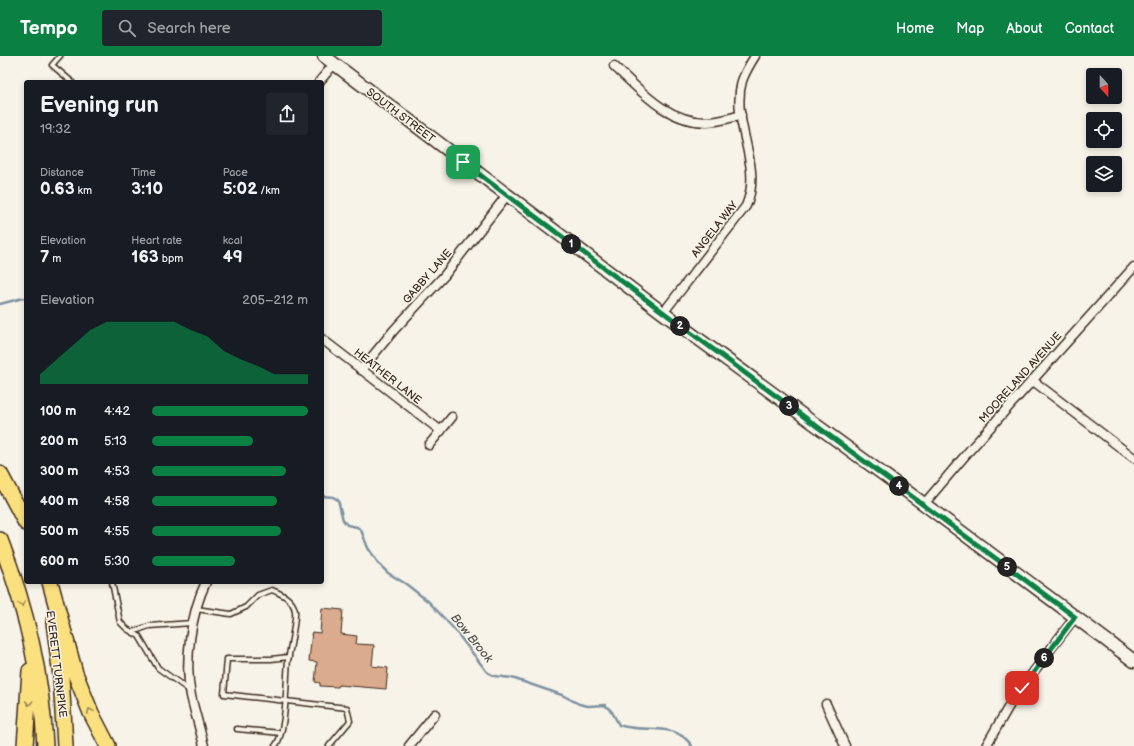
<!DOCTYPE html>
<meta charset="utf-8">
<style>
:root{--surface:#171b24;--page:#20242c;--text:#f1f3f6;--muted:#9ea1a6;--accent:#0b8043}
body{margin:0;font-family:"Balsamiq Sans",sans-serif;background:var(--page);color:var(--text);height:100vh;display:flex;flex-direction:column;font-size:15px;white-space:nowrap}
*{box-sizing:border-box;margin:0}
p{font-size:13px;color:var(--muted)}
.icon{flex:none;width:22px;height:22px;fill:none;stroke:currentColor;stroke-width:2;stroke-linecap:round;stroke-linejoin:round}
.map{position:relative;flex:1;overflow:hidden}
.panel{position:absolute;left:24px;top:24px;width:300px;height:504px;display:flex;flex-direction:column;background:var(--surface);border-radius:4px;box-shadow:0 2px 6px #0003}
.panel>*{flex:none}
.needle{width:26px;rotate:159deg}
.fabs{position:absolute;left:1086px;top:12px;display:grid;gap:8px}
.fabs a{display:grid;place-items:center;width:36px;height:36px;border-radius:4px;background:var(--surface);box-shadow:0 2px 6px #0003;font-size:20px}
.pin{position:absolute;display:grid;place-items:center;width:34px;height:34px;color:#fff;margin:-17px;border-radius:8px;box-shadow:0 2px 6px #0006}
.km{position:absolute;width:20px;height:20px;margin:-10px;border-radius:50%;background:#222;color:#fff;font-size:11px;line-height:20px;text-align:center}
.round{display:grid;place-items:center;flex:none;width:42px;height:42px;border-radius:4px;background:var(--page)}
.summary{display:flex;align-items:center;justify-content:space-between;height:68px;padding:0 16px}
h1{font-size:22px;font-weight:700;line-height:30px}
.figures{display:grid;grid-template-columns:repeat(3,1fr);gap:6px;height:68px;padding:4px 16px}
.figures div{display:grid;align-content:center}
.figures b{font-size:17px;font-weight:700}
.figures small{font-size:11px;font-weight:400}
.figures p{font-size:11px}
.chart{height:112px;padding:8px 16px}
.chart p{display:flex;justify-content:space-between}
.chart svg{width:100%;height:72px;margin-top:4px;fill:var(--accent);opacity:.7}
ul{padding:0 16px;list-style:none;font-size:13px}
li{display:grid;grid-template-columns:64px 48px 1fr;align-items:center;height:30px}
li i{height:10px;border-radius:5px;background:var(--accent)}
header{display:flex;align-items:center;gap:24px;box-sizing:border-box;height:56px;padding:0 20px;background:var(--accent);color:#fff}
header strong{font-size:19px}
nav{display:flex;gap:22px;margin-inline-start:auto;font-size:14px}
.search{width:280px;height:36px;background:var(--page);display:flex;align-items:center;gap:10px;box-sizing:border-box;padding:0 14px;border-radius:4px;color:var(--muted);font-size:15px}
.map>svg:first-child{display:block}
</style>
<header>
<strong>Tempo</strong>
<div class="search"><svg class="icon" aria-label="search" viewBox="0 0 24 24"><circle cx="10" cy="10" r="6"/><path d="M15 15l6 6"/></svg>Search here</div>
<nav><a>Home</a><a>Map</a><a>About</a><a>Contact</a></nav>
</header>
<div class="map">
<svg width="1134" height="690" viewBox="0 0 1134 690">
<rect width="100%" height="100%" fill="#f7f3e8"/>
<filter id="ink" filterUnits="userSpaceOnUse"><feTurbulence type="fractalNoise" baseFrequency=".025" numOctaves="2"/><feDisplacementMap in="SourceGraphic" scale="8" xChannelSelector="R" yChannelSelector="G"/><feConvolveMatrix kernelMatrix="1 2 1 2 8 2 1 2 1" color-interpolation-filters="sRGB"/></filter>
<g filter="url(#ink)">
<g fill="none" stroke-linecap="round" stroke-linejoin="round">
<g stroke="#7e92a0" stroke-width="2.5">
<polyline points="0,248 23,242 26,243"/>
<path d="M322,440l11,1 5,3 5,20 4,5 10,2 4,3 7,18 11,16 9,9 18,11 23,18 25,27 33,43 7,4 18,2 50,17 17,9 9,2 17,-1 7,7 7,13c25,9 55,-5 73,21"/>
</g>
</g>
<polygon fill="#dbab8d" stroke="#3b2a1e" points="322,552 343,554 341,578 357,580 356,588 374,589 372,610 388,612 386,633 339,629 338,631 320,630 320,627 315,626 317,606 309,605 312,576 320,577"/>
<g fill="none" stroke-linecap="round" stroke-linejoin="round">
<defs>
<g id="service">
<polyline points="60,0 52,9 72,26"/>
<polyline points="112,526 120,566 127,573 139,580 158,612 189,634"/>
<path d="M196,553l35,5 15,-7 12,-12 14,-5c10,4 21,9 23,21 1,7 -5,39 -7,49 -2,19 -1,73 -13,86"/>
<polyline points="132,576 149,570 192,567"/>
<polyline points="289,601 271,603 227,603 224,638 347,652 350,665 329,690"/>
<polyline points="237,673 281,677"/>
</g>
<g id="minor">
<path d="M614,10c27,25 53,56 93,56 12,0 23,-4 34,-7"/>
<polyline points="319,26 334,8"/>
<path d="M663,257l83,-107c18,-41 -16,-83 -4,-125 3,-9 8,-17 13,-25"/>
<polyline points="322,283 441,375"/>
<polyline points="361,314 394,274 444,220 507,139"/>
<polyline points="1032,324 1134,402"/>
<polyline points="429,389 452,361"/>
<polyline points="924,448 969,395 1134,211"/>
<polyline points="826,648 845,690"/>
<path d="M204,690c-4,-17 -9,-33 -13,-50 -7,-35 0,-83 15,-114"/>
<polyline points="409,690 435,658"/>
<polyline points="986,690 1013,643 1075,561"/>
</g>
<polyline id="secondary" points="324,0 663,257 924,448 1134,605"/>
<g id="motorway">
<polyline points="0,418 26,467"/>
<path d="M0,484c26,67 42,135 45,206"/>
<polyline points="50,526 75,617 91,657 108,690"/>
<polyline points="54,566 61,620 65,690"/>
<polyline points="25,690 30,615"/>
</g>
</defs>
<use href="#service" stroke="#3b2a1e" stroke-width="7"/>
<use href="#minor" stroke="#3b2a1e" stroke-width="11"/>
<use href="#secondary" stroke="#3b2a1e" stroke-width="15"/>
<use href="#motorway" stroke="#3b2a1e" stroke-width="18"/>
<use href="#service" stroke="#f7f3e8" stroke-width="4"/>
<use href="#minor" stroke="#f7f3e8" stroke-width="8"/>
<use href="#secondary" stroke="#f7f3e8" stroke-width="12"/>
<use href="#motorway" stroke="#fbe080" stroke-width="15"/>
</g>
<defs><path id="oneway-chevron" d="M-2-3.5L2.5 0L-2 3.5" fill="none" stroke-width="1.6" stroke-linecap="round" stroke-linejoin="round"/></defs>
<g stroke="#9b854f">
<use href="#oneway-chevron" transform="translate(22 548) rotate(75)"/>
<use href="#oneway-chevron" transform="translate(29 647) rotate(93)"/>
<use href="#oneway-chevron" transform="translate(90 655) rotate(-114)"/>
</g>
</g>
<g fill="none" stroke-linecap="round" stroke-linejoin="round" filter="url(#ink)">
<defs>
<path id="route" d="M463,106c203,154 408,304 612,455l-53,71"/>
</defs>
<use href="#route" stroke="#fff" stroke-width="8"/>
<use href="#route" stroke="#0b8043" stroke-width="5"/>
</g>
<g text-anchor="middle" stroke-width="3" stroke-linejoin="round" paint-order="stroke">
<g font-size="11" fill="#3b2a1e" stroke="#f7f3e8">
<text transform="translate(401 59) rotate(37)" y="4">SOUTH STREET</text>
<text transform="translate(714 173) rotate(-52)" y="4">ANGELA WAY</text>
<text transform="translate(427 220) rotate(-49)" y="4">GABBY LANE</text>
<text transform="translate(388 320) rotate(38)" y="4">HEATHER LANE</text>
<text transform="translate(1020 321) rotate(-48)" y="4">MOORELAND AVENUE</text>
<text transform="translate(57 608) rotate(83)" y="4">EVERETT TURNPIKE</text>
</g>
<g font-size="12" font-style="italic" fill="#575654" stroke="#f7f3e8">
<text transform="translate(472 582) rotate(51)" y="4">Bow Brook</text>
</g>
</g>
</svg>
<div class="fabs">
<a><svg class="needle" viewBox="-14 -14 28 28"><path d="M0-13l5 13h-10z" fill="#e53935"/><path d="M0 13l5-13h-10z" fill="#9ea1a6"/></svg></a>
<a><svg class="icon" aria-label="locate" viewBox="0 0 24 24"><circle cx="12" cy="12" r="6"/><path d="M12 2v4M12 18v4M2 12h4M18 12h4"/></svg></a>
<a><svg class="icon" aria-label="layers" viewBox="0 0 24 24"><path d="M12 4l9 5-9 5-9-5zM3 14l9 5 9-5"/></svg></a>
</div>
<div class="pin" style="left:463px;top:106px;background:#1e9e55"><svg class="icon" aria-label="arrive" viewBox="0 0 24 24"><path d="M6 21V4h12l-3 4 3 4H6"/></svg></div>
<div class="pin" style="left:1022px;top:632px;background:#d93025"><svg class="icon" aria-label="check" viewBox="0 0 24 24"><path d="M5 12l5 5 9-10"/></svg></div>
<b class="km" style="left:571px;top:188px">1</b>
<b class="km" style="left:680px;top:270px">2</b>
<b class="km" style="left:789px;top:350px">3</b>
<b class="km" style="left:899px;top:430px">4</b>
<b class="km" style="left:1007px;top:511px">5</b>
<b class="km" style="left:1044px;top:602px">6</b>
<section class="panel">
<div class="summary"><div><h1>Evening run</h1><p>19:32</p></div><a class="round"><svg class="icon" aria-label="share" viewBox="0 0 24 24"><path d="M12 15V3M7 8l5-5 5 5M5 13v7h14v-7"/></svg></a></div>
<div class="figures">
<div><p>Distance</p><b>0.63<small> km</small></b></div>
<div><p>Time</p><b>3:10</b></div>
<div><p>Pace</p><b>5:02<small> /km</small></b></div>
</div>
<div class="figures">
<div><p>Elevation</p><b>7<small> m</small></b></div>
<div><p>Heart rate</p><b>163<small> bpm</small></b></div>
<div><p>kcal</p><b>49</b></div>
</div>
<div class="chart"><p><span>Elevation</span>205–212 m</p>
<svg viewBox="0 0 160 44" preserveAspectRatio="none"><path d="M0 44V38L10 29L20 20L30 11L40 6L50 6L60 6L70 6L80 6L90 11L100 15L110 24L120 29L130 33L140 38L150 38L160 38V44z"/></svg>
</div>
<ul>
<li><b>100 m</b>4:42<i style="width:100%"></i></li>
<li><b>200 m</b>5:13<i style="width:65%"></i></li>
<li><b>300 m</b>4:53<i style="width:86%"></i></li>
<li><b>400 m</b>4:58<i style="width:80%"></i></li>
<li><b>500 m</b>4:55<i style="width:83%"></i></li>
<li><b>600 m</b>5:30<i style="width:53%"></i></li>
</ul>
</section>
</div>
